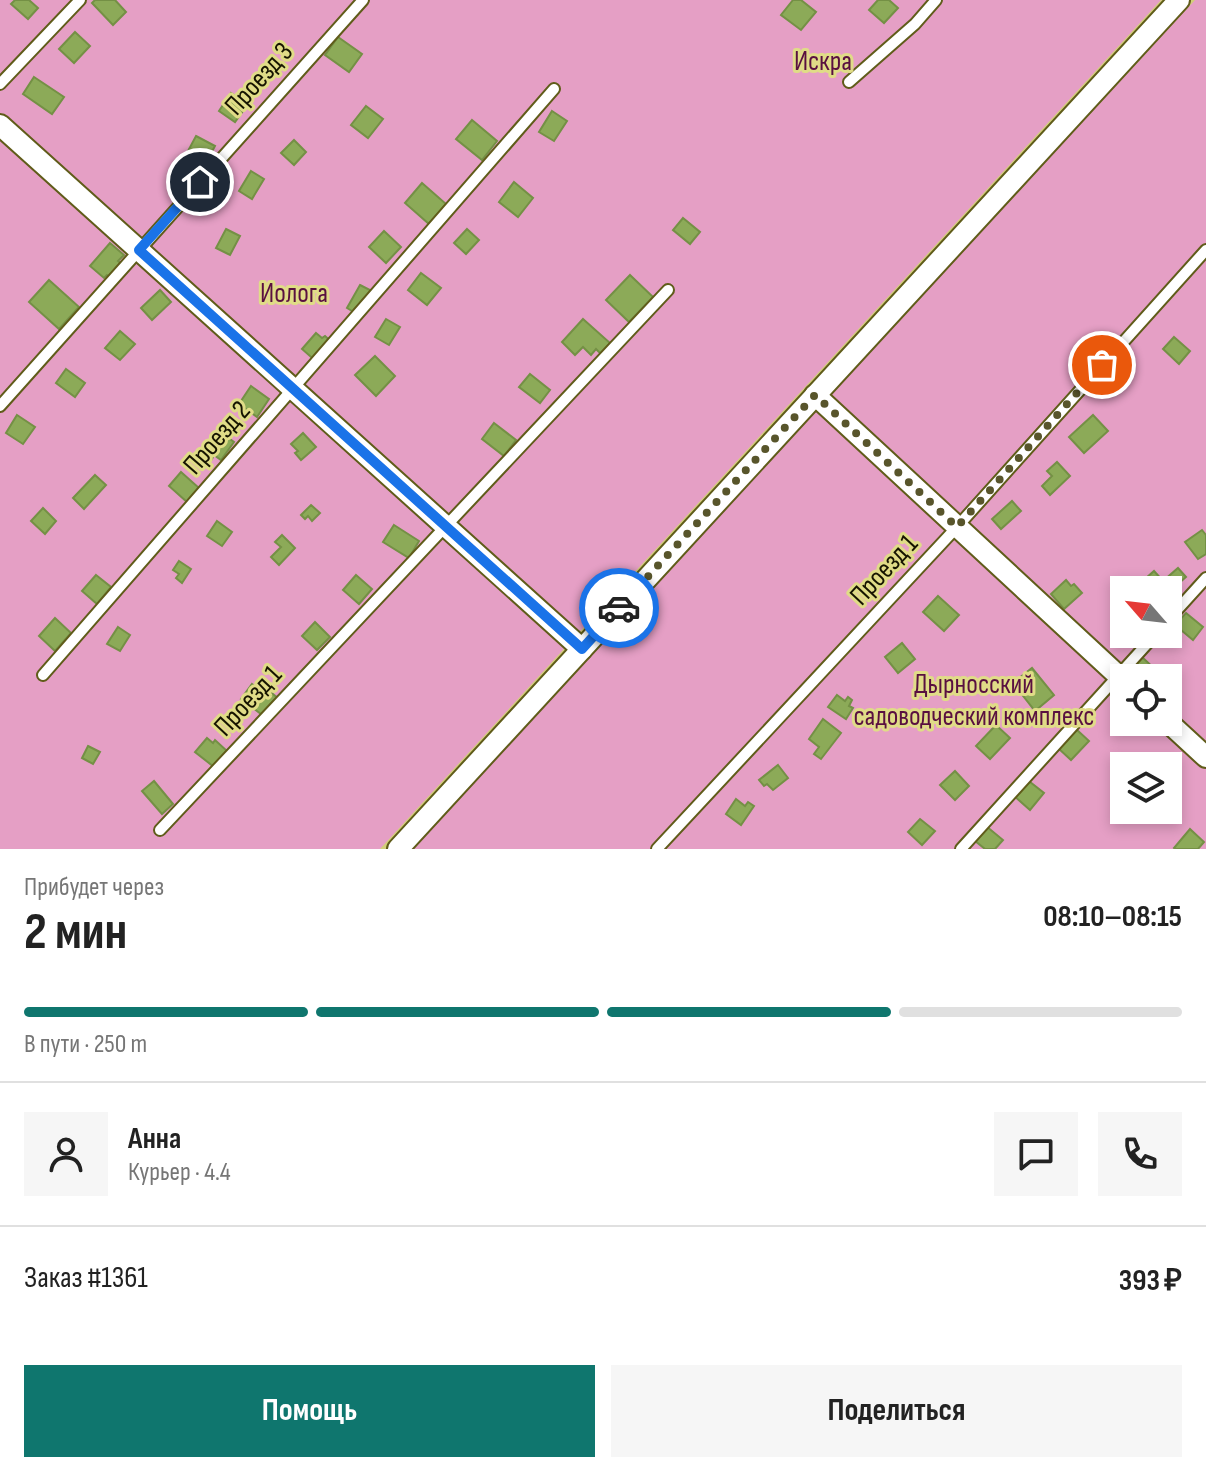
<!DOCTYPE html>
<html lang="ru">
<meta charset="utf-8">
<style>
body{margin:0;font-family:"Sofia Sans Condensed",sans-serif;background:#f6f6f6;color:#222;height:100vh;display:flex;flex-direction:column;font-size:30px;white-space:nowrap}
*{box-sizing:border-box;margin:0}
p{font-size:26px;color:#767676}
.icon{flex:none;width:44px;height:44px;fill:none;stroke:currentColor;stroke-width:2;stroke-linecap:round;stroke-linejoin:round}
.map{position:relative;height:849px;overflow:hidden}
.sheet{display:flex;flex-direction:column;background:#fff;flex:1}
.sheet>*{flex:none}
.needle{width:52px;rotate:298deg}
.buttons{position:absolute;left:1110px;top:576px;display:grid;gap:16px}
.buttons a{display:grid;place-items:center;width:72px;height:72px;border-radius:0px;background:#fff;box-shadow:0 4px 12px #0003;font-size:40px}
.pin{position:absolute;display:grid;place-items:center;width:68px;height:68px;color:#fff;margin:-34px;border:4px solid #fff;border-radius:50%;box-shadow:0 2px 8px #0007}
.courier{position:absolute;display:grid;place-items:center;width:80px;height:80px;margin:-40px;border:6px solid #1a73e8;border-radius:50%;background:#fff;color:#222;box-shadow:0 2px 10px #0007}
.headline em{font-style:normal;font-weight:700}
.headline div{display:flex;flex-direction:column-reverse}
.headline{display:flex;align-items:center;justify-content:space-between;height:136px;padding:0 24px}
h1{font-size:52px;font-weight:700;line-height:60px}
.bar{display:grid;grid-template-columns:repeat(4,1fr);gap:12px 8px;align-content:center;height:96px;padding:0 24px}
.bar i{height:10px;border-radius:6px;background:#e0e0e0}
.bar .on{background:#0f766e}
.bar p{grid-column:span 4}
.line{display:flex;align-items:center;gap:20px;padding:0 24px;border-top:2px solid #e0e0e0}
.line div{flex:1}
.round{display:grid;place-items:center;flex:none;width:84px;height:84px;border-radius:0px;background:#f6f6f6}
.button{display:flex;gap:16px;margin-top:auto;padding:16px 24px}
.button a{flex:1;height:92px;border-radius:0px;background:#0f766e;color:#fff;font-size:32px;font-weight:700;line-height:92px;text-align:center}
.button a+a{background:#f6f6f6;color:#222}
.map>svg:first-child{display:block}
.green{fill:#e59fc5;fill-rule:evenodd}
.building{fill:#8caa58;stroke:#749045;stroke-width:2}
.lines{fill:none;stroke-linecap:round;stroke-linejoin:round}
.lane-casing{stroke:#605c1a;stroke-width:14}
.street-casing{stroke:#605c1a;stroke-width:24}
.lane{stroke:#fff;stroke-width:10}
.street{stroke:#fff;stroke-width:20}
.done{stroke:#58552b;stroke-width:8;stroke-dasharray:0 14.4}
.route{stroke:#1a73e8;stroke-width:10}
.labels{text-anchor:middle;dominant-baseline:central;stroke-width:6;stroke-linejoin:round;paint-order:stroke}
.park-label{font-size:28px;fill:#591040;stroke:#e0dc87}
.street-label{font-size:28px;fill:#161400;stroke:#e0dc87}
</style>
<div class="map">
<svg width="1206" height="849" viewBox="0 0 1206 849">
<rect width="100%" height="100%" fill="#d3cf7a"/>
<g class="green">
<path d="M0 0H1161L380 849H0Z"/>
<path d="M1195 0H1206V849H413ZM1124 590H1168V634H1124ZM1124 678H1168V722H1124ZM1124 766H1168V810H1124Z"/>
</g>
<g class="building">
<path d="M15 0H29L38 8 28 19 11 4Z"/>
<path d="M95 0H115L126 12 113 25 92 3Z"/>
<path d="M793 0H801L816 12 801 30 781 15Z"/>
<path d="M878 0H889L898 8 884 23 869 10Z"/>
<path d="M75 32 90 46 74 63 59 49Z"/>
<path d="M338 37 362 54 349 72 325 55Z"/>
<path d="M34 77 64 97 52 114 23 94Z"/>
<path d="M231 93 248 104 235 122 219 111Z"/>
<path d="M366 106 383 119 368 138 351 125Z"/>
<path d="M552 111 567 121 554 141 539 132Z"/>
<path d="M472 120 497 141 482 160 456 139Z"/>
<path d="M196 136 215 146 207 161 188 151Z"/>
<path d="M294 140 306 152 294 165 281 153Z"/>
<path d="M251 171 264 179 252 199 239 191Z"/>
<path d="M514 182 533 198 518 217 499 202Z"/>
<path d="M422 183 446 204 429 224 405 203Z"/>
<path d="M683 218 700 232 690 244 673 230Z"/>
<path d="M226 229 240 236 230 255 216 248Z"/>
<path d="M467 229 479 240 466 254 454 243Z"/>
<path d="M384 231 401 247 386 263 369 247Z"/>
<path d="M110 243 124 255 118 261 124 266 112 279 107 275 104 278 90 266Z"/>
<path d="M421 273 441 288 427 305 408 290Z"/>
<path d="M630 275 653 297 629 322 606 300Z"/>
<path d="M49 280 79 307 59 329 29 302Z"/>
<path d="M360 285 374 292 357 314 347 308Z"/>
<path d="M160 290 171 302 152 320 141 308Z"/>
<path d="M386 319 400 327 389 345 375 337Z"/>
<path d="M583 319 610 343 601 354 596 349 591 355 583 347 575 355 562 342Z"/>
<path d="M120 331 135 344 120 360 105 348Z"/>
<path d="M316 333 322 338 325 336 334 344 318 363 302 349Z"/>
<path d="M1174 337 1190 351 1179 364 1163 349Z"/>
<path d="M375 356 395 376 376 396 355 375Z"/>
<path d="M66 369 85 383 75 397 56 383Z"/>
<path d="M530 374 550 390 540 403 519 387Z"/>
<path d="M251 386 269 399 257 417 239 404Z"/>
<path d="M17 415 35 427 23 444 6 433Z"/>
<path d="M1093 415 1108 431 1084 453 1069 437Z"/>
<path d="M494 423 516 440 504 456 482 439Z"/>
<path d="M219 431 234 442 221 460 214 455 212 459 204 453Z"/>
<path d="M303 433 316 447 301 460 295 453 298 451 291 444Z"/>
<path d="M1057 462 1070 476 1050 495 1042 486 1052 476 1047 471Z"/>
<path d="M181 472 199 488 187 502 169 486Z"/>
<path d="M95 475 106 485 84 509 73 498Z"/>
<path d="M1012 501 1021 511 1001 529 992 519Z"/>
<path d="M311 505 320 513 312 521 308 516 305 519 301 515Z"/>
<path d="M43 508 56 521 45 534 31 521Z"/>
<path d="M217 521 232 532 222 546 207 536Z"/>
<path d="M394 525 419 541 409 558 383 542Z"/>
<path d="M1202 530 1206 535V554L1198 559 1185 542Z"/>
<path d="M282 535 295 548 279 565 271 557 281 547 275 542Z"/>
<path d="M179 561 191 569 182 583 176 578 179 574 173 570Z"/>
<path d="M1178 568 1186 577 1168 593V590H1139L1136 587 1154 571 1163 581Z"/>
<path d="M96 575 111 587 97 604 82 591Z"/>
<path d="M356 575 372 589 359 604 343 590Z"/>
<path d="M1066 580 1071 586 1074 584 1082 593 1064 609 1051 594Z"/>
<path d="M938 596 959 615 944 631 923 612Z"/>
<path d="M1186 613 1203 627 1193 640 1175 625Z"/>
<path d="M55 618 71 633 55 651 39 636Z"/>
<path d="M315 622 330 637 317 650 302 636Z"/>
<path d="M118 627 130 635 120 651 107 644Z"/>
<path d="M902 643 915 659 898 673 885 657Z"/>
<path d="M1142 657 1157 671 1151 678H1130L1126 674Z"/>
<path d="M1032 668 1054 695 1035 711 1013 683Z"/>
<path d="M252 684 261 691 264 687 279 699 265 717 241 699Z"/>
<path d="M837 695 845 701 848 697 852 700 849 706 853 708 846 719 828 707Z"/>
<path d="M823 719 841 733 821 759 814 754 819 747 809 739Z"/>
<path d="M996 725 1010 738 990 759 976 746Z"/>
<path d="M1076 729 1089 741 1071 760 1058 748Z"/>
<path d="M207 738 213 743 215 740 227 751 214 767 195 752Z"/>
<path d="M88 746 100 752 93 764 82 758Z"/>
<path d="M778 765 788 778 773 790 767 784 764 786 759 780Z"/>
<path d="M955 771 969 786 955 800 940 785Z"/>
<path d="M1025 778 1044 793 1030 810 1012 794Z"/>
<path d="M154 781 173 804 162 814 142 791Z"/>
<path d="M736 799 745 806 748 802 754 806 741 825 726 814Z"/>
<path d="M920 819 935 831 922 845 908 832Z"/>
<path d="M986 826 1003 840 995 849H985L974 840Z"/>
<path d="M1190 829 1204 842 1198 849H1175L1174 848Z"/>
</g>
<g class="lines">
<defs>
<g id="lane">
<path d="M849 82 915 24 936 0"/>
<path d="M0 84 80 0"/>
<path d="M0 406 363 0"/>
<path d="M1168 620 1206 578"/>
<path d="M43 675 554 89"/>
<path d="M160 830 668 290"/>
<path d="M657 849 957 527 1206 250"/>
<path d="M961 849 1156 634"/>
</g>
<g id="street">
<path d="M0 125 582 649"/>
<path d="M815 395 1124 681"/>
<path d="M1168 722 1206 757"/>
<path d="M398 849 1179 0"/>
</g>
</defs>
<use href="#lane" class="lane-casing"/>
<use href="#street" class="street-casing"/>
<use href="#lane" class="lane"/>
<use href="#street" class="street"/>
</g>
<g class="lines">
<path class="done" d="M619 608 815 395 957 527 1102 365"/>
<path class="route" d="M200 182 139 250 582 649 619 608"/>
</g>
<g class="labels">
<g class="park-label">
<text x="823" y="61">Искра</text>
<text x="294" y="293">Иолога</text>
<text x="974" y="684">Дырносский<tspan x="974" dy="32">садоводческий комплекс</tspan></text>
</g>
<g class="street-label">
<text transform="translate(259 79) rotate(-48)">Проезд 3</text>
<text transform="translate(217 438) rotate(-49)">Проезд 2</text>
<text transform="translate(884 570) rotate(-47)">Проезд 1</text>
<text transform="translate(248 701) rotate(-47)">Проезд 1</text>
</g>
</g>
</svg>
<div class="buttons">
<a><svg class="needle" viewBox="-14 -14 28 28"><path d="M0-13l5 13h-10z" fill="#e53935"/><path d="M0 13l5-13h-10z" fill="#767676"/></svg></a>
<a><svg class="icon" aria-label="locate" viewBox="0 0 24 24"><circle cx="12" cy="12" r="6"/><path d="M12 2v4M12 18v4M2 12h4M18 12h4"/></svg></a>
<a><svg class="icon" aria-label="layers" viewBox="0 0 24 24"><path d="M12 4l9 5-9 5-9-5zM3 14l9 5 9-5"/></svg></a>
</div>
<div class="pin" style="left:1102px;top:365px;background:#ea580c"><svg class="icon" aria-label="bag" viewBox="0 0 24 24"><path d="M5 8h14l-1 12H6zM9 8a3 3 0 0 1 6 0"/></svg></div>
<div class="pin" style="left:200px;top:182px;background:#1f2937"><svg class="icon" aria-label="home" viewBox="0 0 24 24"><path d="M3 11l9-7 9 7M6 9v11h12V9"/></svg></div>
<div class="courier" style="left:619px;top:608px"><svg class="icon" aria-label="car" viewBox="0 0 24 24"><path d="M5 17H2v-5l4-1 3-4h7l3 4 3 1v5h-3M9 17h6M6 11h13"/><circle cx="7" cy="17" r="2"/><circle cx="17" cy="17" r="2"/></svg></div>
</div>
<section class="sheet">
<div class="headline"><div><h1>2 мин</h1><p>Прибудет через</p></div><em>08:10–08:15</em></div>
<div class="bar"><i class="on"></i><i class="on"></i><i class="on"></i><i></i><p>В пути · 250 m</p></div>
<div class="line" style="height:144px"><a class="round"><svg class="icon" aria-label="person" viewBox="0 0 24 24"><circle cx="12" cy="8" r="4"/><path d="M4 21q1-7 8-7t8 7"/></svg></a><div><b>Анна</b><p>Курьер · 4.4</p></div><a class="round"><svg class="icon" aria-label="chat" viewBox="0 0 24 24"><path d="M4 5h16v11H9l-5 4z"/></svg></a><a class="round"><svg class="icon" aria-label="phone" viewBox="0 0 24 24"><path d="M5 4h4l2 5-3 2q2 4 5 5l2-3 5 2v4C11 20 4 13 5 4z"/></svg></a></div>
<div class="line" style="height:104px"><div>Заказ #1361</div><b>393 ₽</b></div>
<div class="button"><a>Помощь</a><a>Поделиться</a></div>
</section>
